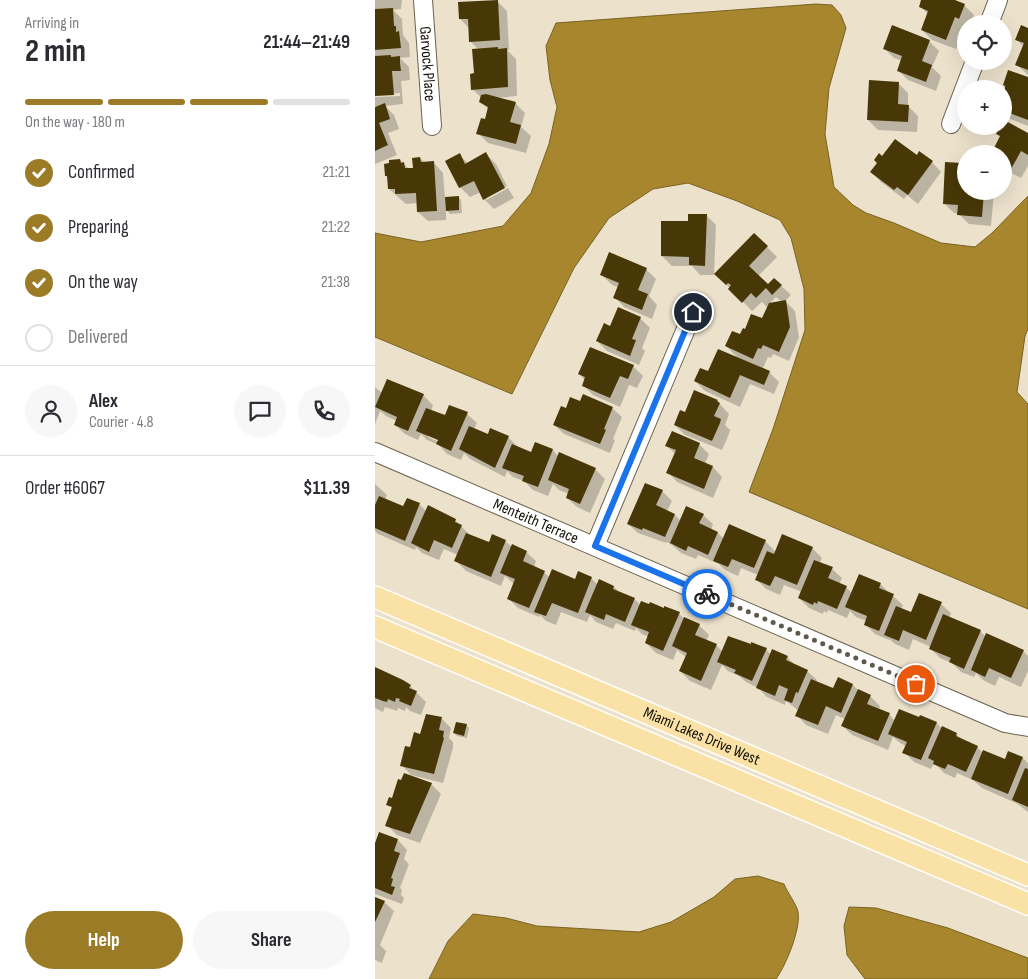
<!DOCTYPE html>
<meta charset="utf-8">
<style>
body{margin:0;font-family:"Sofia Sans Condensed",sans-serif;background:#f7f7f7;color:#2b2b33;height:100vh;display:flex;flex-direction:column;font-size:19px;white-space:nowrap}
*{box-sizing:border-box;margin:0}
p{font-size:16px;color:#7c7c81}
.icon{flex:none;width:28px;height:28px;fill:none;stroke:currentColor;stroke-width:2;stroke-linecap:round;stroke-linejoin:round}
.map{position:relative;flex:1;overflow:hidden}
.side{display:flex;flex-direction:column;background:#fff;width:375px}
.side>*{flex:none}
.controls{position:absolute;left:582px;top:15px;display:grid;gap:10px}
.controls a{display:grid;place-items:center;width:55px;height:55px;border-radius:50%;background:#fff;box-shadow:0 5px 20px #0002;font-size:25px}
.pin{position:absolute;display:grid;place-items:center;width:42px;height:42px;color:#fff;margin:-21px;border:2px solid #fff;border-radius:50%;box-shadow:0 1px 5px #0007}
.courier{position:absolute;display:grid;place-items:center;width:50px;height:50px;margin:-25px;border:4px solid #1a73e8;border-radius:50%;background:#fff;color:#222;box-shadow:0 1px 6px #0007}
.head em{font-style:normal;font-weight:700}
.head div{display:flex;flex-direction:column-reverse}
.head{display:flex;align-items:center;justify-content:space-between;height:85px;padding:0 25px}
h1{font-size:32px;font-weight:700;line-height:38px}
.bar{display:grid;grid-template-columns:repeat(4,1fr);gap:8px 5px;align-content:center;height:60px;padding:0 25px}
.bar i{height:6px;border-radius:4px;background:#e1e1e2}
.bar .current{background:#9b7b25}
.bar p{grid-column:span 4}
.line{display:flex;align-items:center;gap:12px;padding:0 25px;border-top:1px solid #e1e1e2}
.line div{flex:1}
.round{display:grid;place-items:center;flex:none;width:52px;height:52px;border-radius:26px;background:#f7f7f7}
ol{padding:0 25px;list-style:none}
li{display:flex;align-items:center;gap:15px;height:55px}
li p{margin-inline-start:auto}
li .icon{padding:5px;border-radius:50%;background:#9b7b25;color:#fff;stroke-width:4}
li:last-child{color:#7c7c81}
li i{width:28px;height:28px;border:2px solid #e1e1e2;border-radius:50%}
.action{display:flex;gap:10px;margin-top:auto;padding:10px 25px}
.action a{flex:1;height:58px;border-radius:30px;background:#9b7b25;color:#fff;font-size:20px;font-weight:700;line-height:58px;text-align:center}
.action a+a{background:#f7f7f7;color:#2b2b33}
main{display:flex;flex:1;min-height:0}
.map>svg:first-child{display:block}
.water{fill:#a7862e;stroke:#7a6222}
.shadow{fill:#0003;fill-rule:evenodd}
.building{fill:#493807}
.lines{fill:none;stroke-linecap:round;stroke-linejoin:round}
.minor-casing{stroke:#6a624f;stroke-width:20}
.major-casing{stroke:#fff;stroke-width:24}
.minor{stroke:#fff;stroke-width:18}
.major{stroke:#fae2a6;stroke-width:21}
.done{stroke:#5e594c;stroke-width:5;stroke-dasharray:0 9}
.route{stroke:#1a73e8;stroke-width:6}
.labels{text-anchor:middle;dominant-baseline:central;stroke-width:5;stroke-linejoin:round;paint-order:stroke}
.street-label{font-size:16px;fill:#120f07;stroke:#fff}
</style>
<main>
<section class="side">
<div class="head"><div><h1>2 min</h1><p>Arriving in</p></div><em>21:44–21:49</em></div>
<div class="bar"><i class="current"></i><i class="current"></i><i class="current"></i><i></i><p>On the way · 180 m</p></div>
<ol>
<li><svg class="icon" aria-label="check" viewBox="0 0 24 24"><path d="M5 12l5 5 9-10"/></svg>Confirmed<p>21:21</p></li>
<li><svg class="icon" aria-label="check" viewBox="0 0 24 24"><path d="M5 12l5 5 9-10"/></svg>Preparing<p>21:22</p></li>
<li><svg class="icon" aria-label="check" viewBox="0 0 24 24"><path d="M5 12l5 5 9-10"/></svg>On the way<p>21:38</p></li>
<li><i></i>Delivered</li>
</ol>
<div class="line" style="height:90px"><a class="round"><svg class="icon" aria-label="person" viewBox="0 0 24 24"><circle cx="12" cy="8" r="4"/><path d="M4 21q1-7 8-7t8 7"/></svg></a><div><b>Alex</b><p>Courier · 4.8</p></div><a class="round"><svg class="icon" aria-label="chat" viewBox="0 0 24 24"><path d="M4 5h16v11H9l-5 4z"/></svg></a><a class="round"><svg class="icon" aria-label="phone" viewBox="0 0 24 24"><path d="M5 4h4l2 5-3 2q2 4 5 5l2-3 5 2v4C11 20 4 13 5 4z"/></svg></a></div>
<div class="line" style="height:65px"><div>Order #6067</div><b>$11.39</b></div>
<div class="action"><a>Help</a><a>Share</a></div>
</section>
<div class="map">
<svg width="653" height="979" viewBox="0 0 653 979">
<rect width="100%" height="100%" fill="#ece2cc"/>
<g class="water">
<path d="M441 4 457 5 466 15 471 28 454 88 450 134 459 187 478 205 491 213 519 223 566 243 600 247 617 233 653 196V329L650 336 642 392 653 404V609L374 492 398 429 430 330 429 289 416 238 405 220 362 201 313 183 278 189 234 218 199 268 137 394 0 337V233L46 242 128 226 156 193 174 144 182 107 175 80 171 46 181 23Z"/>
<path d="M383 876 409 884C412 892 422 905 423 912 426 929 411 965 401 979H54L73 941 98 914 131 918 162 926 264 932 296 922 339 897 360 879Z"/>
<path d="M474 907 501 908 573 928 653 958V979H490L472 955 469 926Z"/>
</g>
<g class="shadow">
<path d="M0 0H27L26 9 18 10 27 19 28 35 34 43 35 57 25 58 34 67 35 80 26 81 28 104 10 106 19 115 24 129 13 133 22 155 0 164V108L5 106H0V97L25 96V93L0 95V10H2L0 8Z"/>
<path d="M548 0H576L589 5 599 15 595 24H591V27L590 26 581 49 557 40 547 30 553 14 545 6Z"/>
<path d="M122 1 132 11 134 50H132L141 59 142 96 121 98 140 103 150 113 146 127 156 136 151 153 113 143 103 133 111 121 114 110 106 102 107 98 97 89 104 50 95 41V29L85 19Z"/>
<path d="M653 29V75L642 65 649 47 642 40Z"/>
<path d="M554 41 564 51 557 67 566 76 561 91 533 80 524 71 527 61 519 58 509 48Z"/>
<path d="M653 79V126L633 118 629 114V94L631 87Z"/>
<path d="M523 83 533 93V106L543 116 542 132 503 130 493 120Z"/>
<path d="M629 122 653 134V166L646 178 629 169V154L626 137 623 134 629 126Z"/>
<path d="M111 154 121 164 132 186 111 197V200L133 188 139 198 119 209 109 199 106 192 95 197 85 187 84 155 93 163Z"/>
<path d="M542 156 557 162 566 172 543 204 532 195 529 199 506 182 496 172 507 157Z"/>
<path d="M45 158 50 163H59L68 173 70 198 83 197 86 200 87 213 75 214 71 209V220L53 221 43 212V203L31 204 14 189V178L11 176 25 160 34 169H39Z"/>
<path d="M586 164 591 169V191H619L616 226 594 224 584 214 579 213 569 203Z"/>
<path d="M331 215 341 225 339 275H325L317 266H297L287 256 314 223Z"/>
<path d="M379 234 402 257 383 276 393 286 400 280 416 295 410 301 420 311 424 337 414 361 398 354 396 358 393 357 387 370 394 372 404 382 399 394 375 384 365 407 330 391 320 381 334 373 365 360 351 346 388 320 393 308 387 302 377 311 341 274ZM401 297 407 302 394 304Z"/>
<path d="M271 269 281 279 274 296 282 305 277 319 249 307 240 297 244 288 236 284 226 274Z"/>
<path d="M265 318 275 328 267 348 270 351 264 365 232 351 222 341 236 328Z"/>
<path d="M258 366 268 376 262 388 254 385 245 407 218 395 208 385 210 380 204 374Z"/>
<path d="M0 387 7 393 48 395 58 405 56 411 70 417 92 414 102 423 99 429 113 435 133 437 143 447 157 454 161 444 178 450 184 457 220 469 230 479 215 513 202 507 192 498 194 494 184 490 178 484 173 496 158 490 149 481 138 477 132 471 130 477 95 459 89 453 86 460 72 454 64 445 52 440 46 434 43 440 30 434 20 425 22 421 11 416 5 411 0 424ZM53 434 69 441 68 444 53 437Z"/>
<path d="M342 401 354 414 350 425 355 430 354 434 347 450 310 435 300 425 310 413Z"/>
<path d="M237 408 247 417 238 439 240 440 235 453 189 434 179 425 192 410Z"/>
<path d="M324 444 334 454 330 464 338 467 347 477 338 498 302 482 293 472 300 454 292 446Z"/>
<path d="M0 484 12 495 10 500 29 508 44 504 51 511 80 520 96 536 114 544 130 541 137 547 151 552 161 561 159 567 169 572 175 578 200 581 216 578 223 585 239 587 245 593 259 599 266 605 304 614 310 619 324 625 334 635 331 641 341 645 348 652 391 649 396 655 412 657 421 666 432 671 442 680 441 682 459 690 463 679 478 685 484 691 495 696 505 706 504 710 514 714 520 721 545 719 546 716 562 723 567 729 581 734 588 741 602 747 608 753 630 761 634 752 648 758 653 763V812L641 803 607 788 598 780 582 773 580 778 569 773 559 763 556 769 539 762 529 752 531 746 525 743 518 737 513 750 477 735 467 725 470 719 461 715 453 734 431 725 422 715 424 711 411 701 410 705 392 697 383 688 371 682 364 676 353 671 347 665 336 690 315 681 305 671 311 657 302 650 298 660 281 653 271 643 274 637 267 634 261 628 260 631 241 623 238 629 221 622 215 615 212 622 186 612 181 625 171 621 165 615 164 617 143 608 133 598 139 584 130 576 126 586 91 571 81 561 83 555 69 549 64 560 47 553 41 547 40 550 3 534 0 531Z"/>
<path d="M287 491 297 501 292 511 300 515 306 521 328 515 338 524 336 530 343 533 349 539 390 541 401 552 437 548 447 558 445 563 457 569 467 578 464 584 471 587 477 593 505 584 528 605 526 610 537 614 566 604 576 613 574 618 605 631 611 637 648 651 653 656V671L646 687 624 677 620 686 608 680 601 673 599 677 586 672 577 663 565 658 556 649V647L538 639 534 650 520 644 514 639V640L500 634 490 624 492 621 481 617 475 611 472 618 453 610 452 613 449 611 448 614 434 608 424 598 427 592 409 585 405 595 391 589 381 579 383 575 366 568 363 576 350 570 344 564 323 555 321 559 306 553 297 545 292 542 291 543 263 533 253 524Z"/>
<path d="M0 669 35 686 51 702 46 715 35 711 31 707 30 711 23 708 22 711 10 707 8 712 0 708Z"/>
<path d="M52 715 67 719 76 728 74 738 78 742V748L68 783 36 775 27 765 46 735Z"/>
<path d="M91 725 94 728 92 738 82 736 79 733Z"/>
<path d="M56 784 66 794 45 843 22 835 12 825 18 809 13 804Z"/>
<path d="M23 840 32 850 29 859 34 864 25 888 27 890 26 895 29 898 27 904 0 894V844Z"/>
<path d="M0 898 9 902 19 911 5 945 11 951 7 963 0 960Z"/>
</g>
<g class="building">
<path d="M123 0 125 40 94 42 93 19H84L83 2Z"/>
<path d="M546 0H580L590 4 584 19 580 17 571 40 546 30 553 11 544 7Z"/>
<path d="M18 8 19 26H21V32L24 31 26 48 0 50V9Z"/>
<path d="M517 25 555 40 547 61 557 65 551 82 522 71 527 56 508 49Z"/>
<path d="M646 25 653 28V70L640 65 649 43 640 40Z"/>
<path d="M123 47V49L132 48 133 87 96 90 95 74 99 73 97 49Z"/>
<path d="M16 55V57L25 56V63L26 71H17L19 95 0 96V56Z"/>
<path d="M633 70 653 77V120L629 111 630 86 628 85Z"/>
<path d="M494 80 524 82 523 104 534 105 533 122 492 120Z"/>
<path d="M111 94 141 102 135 122 146 125 141 144 101 134 106 118 110 119 113 107 104 102 106 95Z"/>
<path d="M10 103 15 119 4 123 13 145 0 151V107Z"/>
<path d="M629 120 653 133V155L646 151 636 169 629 165V154H616L625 136 621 134 625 126H629Z"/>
<path d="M520 139 542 155 544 151 558 161 533 195 522 187 519 190 495 172 502 163 499 160 504 153 507 156Z"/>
<path d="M111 152 130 188 108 200 99 181 84 188 70 161 85 153 90 164Z"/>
<path d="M45 157 46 162 59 161 62 211 42 212 41 193 20 194V189H13L12 176H10L9 164 14 163V160L25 159 26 163 29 162 30 168H38L37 158Z"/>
<path d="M570 162 587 163 586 174 591 175V191H609L607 217 582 215 583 205 568 204Z"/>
<path d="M84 196V210L71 211 70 197Z"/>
<path d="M313 214H332L330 266 314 265V257L286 256V221H313Z"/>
<path d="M379 233 393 246 374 266 393 284 399 278 407 285 397 295 391 288 381 298 376 293 367 303 353 289 356 285 353 283 351 285 339 274Z"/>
<path d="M234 252 272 268 263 290 273 294 267 310 238 298 244 283 225 275Z"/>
<path d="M411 300 415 327 404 352 388 345 386 349 383 348 378 359 350 346 357 331 365 334 368 328 370 329 376 314 387 318 394 303Z"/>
<path d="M243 307 266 317 257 339 261 340 255 356 221 341 229 323 235 326Z"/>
<path d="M215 347 259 365 253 379 245 376 235 398 207 386 210 377 203 374Z"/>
<path d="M343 349 395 371 389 385 365 375 355 398 319 381 325 368 333 371Z"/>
<path d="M12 379 49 394 33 431 19 425 22 417 0 407Z"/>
<path d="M319 390 343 400 342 401 345 403 339 416 346 419 345 423 337 441 299 425 305 410 310 412Z"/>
<path d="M208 394 238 407 229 429 231 430 225 444 178 425 186 406 191 408 195 397 205 401Z"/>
<path d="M74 405 93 412 76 451 61 444 63 440 41 431 51 408 70 415Z"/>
<path d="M94 426 113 434 115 428 134 436 120 468 84 449Z"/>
<path d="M297 431 325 443 319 458 338 466 329 489 291 473 301 450 290 446Z"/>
<path d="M160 442 178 449 163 487 147 481 149 476 127 468 137 444 156 452Z"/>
<path d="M184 452 221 468 205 504 191 498 194 489 173 480Z"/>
<path d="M270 483 288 490 281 505 300 514 290 537 268 528 267 530 252 524Z"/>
<path d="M4 496 28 506 32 498 45 503 30 541 0 528V505Z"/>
<path d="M53 505 81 519 80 522 87 525 77 548 59 540 54 552 36 543Z"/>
<path d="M311 506 329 514 324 523 343 532 333 555 313 546 311 551 295 543Z"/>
<path d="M354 524 391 540 379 568 357 559 353 567 338 561Z"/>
<path d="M91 533 114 542 117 534 131 540 116 577 79 561Z"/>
<path d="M407 534 438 547 422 585 400 576 395 586 380 580 392 551 399 554Z"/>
<path d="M137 544 152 551 148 561 170 571 154 608 132 599 140 579 125 573Z"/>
<path d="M439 560 458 567 453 578 472 586 462 609 443 601 442 604 439 602 438 605 423 598Z"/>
<path d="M177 569 200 579 203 571 217 577 203 613 177 603 171 616 159 612Z"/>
<path d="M484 574 506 583 504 588 519 594 504 631 489 625 492 616 470 607Z"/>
<path d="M224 579 239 586 238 589 260 598 250 622 231 614 229 620 210 612Z"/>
<path d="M544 593 567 602 551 640 528 630 524 641 509 635 521 606 536 612Z"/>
<path d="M266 601 274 604 275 602 289 608V606L305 612 288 651 270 643 274 632 256 625Z"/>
<path d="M568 614 606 630 589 669 574 662 576 658 554 649Z"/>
<path d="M309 617 325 624 320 635 342 644 326 681 304 671 312 653 297 646Z"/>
<path d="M611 633 649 650 636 678 614 668 610 677 596 670Z"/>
<path d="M353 636 376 644V642L392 648 377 681 359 673 361 670 342 662Z"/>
<path d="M397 649 413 656 411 660 433 670 423 693 421 692 417 703 409 700 413 689 404 685 400 696 381 688Z"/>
<path d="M0 667 28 680 36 685 34 688 42 691 36 706 24 701 25 699 21 698 20 702 13 699 12 702 8 701 0 698Z"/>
<path d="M463 677 478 684 466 713 451 706 443 725 420 716 436 679 458 688Z"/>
<path d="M483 689 496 695 492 704 515 713 503 741 466 726Z"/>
<path d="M524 709 544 717 545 715 562 722 546 760 527 753 532 742 513 734Z"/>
<path d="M51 714 67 717 64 730 69 731 68 737 69 738 59 774 25 766 30 746 35 747 39 732 45 734Z"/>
<path d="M81 722 92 724 89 736 78 733Z"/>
<path d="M567 726 582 733 581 736 603 746 591 772 573 764 570 769 558 764 559 761 553 758Z"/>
<path d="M608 750 630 759 633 751 648 757 633 794 596 779Z"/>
<path d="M650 768 653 769V807L637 800Z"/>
<path d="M29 773 57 783 35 834 10 826 17 807 11 805 14 797 17 798 23 779 26 780Z"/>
<path d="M4 832 23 839 19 851 25 853 16 878 18 879 16 886 20 887 17 895 0 888V843Z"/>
<path d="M0 897 10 901 0 922Z"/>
</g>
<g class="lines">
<defs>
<g id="minor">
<path id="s1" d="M48 0 57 126"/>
<path d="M614 24 623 0"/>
<path d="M576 124 600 61"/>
<path id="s2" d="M0 452 630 723 653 727"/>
<path d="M220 546 318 312"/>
</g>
<g id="major">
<path id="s3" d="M0 597 653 875"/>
<path d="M0 627 653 904"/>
</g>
</defs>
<use href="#minor" class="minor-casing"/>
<use href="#major" class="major-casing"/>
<use href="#minor" class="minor"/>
<use href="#major" class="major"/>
</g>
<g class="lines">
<path class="done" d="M332 594 541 684"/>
<path class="route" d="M318 312 220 546 332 594"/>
</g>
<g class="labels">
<g class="street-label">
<text stroke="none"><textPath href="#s1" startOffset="64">Garvock Place</textPath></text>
<text stroke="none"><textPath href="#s2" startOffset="175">Menteith Terrace</textPath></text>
<text stroke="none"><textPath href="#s3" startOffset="355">Miami Lakes Drive West</textPath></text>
</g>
</g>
</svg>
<div class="controls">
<a><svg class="icon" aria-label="locate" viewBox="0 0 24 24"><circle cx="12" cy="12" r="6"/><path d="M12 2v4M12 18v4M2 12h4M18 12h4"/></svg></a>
<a>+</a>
<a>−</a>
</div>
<div class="pin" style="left:541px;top:684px;background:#ea580c"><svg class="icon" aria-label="bag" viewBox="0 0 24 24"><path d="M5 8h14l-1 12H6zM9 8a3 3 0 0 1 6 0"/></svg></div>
<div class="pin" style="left:318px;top:312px;background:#1f2937"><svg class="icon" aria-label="home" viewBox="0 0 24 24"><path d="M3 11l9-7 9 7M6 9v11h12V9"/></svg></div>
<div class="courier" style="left:332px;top:594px"><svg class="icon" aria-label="bike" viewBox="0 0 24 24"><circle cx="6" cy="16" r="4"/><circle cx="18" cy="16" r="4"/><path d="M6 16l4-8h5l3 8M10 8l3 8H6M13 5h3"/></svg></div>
</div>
</main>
